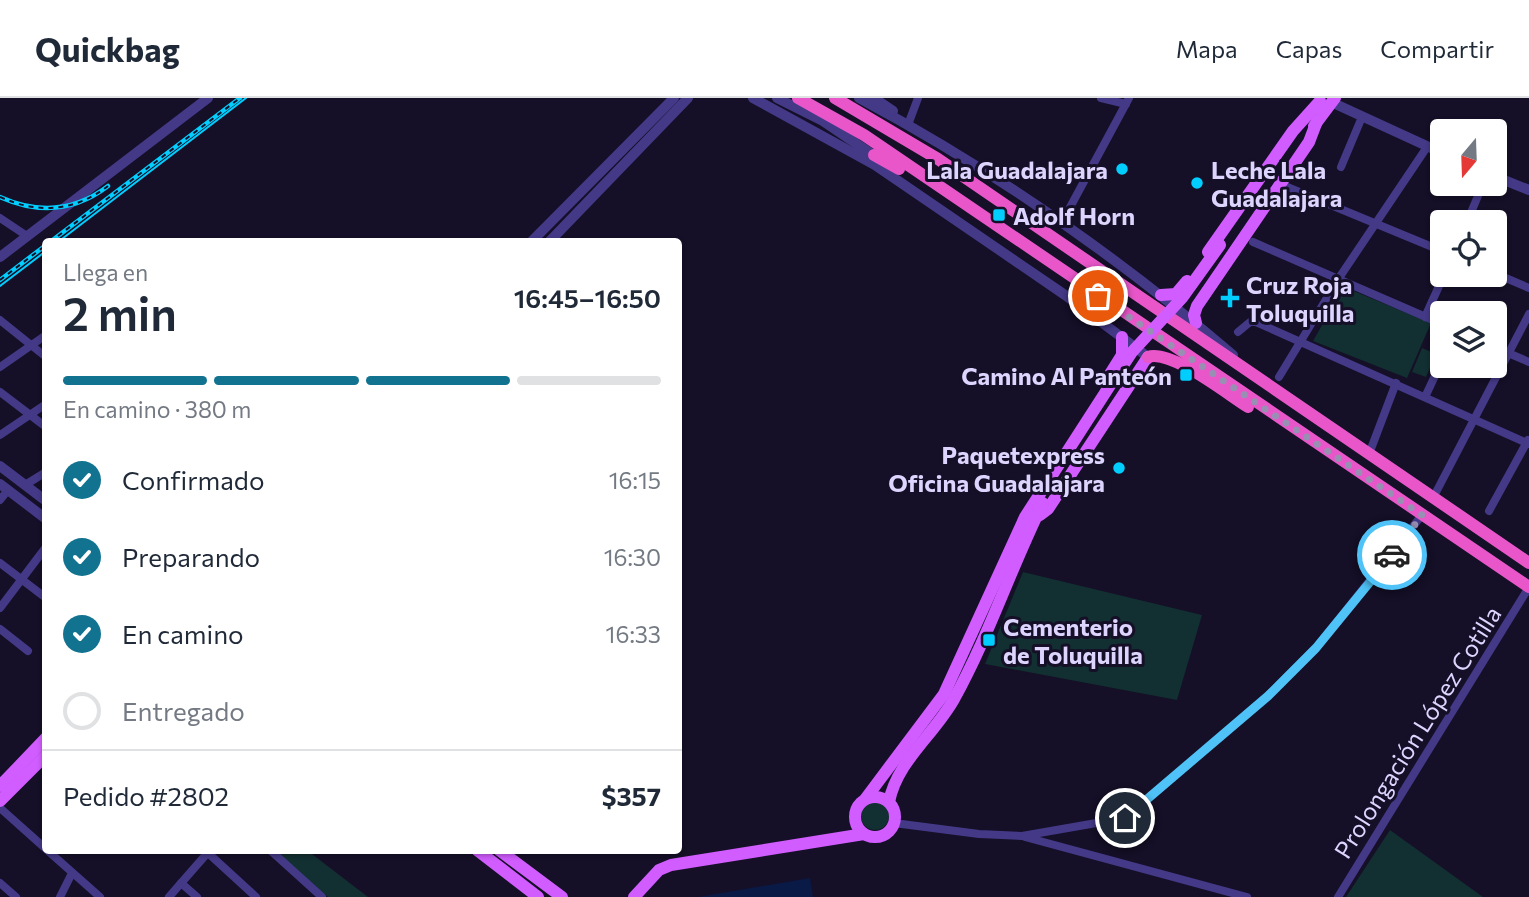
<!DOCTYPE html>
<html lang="es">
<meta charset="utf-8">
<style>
body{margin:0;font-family:Commissioner,sans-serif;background:#f6f6f7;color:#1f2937;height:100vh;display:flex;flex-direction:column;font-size:26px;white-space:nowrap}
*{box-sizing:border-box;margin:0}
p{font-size:23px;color:#747a83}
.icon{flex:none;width:38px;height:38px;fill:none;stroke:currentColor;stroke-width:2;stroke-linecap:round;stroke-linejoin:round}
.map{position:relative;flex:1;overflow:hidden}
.side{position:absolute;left:42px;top:140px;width:640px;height:616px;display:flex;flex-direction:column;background:#fff;border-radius:7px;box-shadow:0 2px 5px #0004}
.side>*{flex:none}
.needle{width:46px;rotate:199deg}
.controls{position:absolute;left:1430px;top:21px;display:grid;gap:14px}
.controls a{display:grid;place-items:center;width:77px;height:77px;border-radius:7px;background:#fff;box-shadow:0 2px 5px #0004;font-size:35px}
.pin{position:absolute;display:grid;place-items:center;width:60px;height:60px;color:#fff;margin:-30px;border:4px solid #fff;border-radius:50%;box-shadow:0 2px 7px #0007}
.courier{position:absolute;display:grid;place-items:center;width:70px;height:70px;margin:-35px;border:5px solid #4fc3f7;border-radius:50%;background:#fff;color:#222;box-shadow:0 2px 9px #0007}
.overview em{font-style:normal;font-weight:600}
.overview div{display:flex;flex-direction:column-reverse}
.overview{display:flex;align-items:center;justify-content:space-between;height:119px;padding:0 21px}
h1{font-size:46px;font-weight:600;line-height:52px}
.bar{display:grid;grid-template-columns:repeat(4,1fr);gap:10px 7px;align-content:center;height:84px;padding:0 21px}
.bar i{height:9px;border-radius:5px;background:#e0e1e3}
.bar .current{background:#127391}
.bar p{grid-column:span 4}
.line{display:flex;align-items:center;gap:18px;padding:0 21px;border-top:2px solid #e0e1e3}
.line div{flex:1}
ol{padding:0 21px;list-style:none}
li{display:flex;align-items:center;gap:21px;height:77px}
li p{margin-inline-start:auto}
li .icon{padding:7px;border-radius:50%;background:#127391;color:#fff;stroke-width:4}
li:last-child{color:#747a83}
li i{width:38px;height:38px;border:4px solid #e0e1e3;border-radius:50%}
header{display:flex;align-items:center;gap:42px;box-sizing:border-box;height:98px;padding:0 35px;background:#fff;border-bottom:2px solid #e0e1e3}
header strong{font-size:33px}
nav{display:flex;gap:38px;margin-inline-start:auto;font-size:24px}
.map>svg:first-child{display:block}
.green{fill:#122f31}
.water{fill:#091a46}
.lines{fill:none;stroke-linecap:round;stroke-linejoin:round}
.minor{stroke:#433987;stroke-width:8}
.tertiary{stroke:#433987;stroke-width:10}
.primary{stroke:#d15cff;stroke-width:12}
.trunk{stroke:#e856c9;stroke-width:12}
.tram{stroke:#01ceff;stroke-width:2}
.rail-casing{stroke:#01ceff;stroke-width:4.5}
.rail{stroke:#150f27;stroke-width:2;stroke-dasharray:5;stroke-linecap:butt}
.primary-bridge{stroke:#d15cff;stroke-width:12}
.done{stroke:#9890b3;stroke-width:7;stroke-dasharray:0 12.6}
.route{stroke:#4fc3f7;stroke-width:9}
.poi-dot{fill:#01ceff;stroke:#150f27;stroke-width:2.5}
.labels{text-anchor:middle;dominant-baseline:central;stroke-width:6;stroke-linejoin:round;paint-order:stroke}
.poi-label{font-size:24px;font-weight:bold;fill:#ded5ff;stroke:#150f27;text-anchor:start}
.street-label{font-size:24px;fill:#ded5ff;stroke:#150f27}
</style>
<header>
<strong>Quickbag</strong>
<nav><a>Mapa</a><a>Capas</a><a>Compartir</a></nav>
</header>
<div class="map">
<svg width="1529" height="799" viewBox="0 0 1529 799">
<rect width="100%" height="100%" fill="#150f27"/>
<g class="green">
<path d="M1344 189 1431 225 1407 280 1313 243Z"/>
<path d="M1422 250 1436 256 1426 279 1412 274Z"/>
<path d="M1023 474 1202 517 1177 602 985 566Z"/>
<circle cx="875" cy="718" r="14"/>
<path d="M1390 732 1483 799H1346Z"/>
<path d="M274 753H308L368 799H328Z"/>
</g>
<path class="water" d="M810 780 813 799H698Z"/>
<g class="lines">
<g class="minor">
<path d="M1101 0 1126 6"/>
<path d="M909 24 918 0"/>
<path d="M1341 69 1362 19"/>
<path d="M1280 86 1442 153"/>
<path d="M0 120 27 138"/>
<path d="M1467 124 1483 86"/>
<path d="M1061 126 1129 0"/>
<path d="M1253 144 1442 226"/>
<path d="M1494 175 1529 190"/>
<path d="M1425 219 1444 177"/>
<path d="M0 222 46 259"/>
<path d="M1238 234 1250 224H1256L1529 346"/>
<path d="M1494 249 1529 264"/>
<path d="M0 269 46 237"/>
<path d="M1279 279 1339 180 1427 49"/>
<path d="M0 294 46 329"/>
<path d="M1425 299 1442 263"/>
<path d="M0 337 46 306"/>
<path d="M1369 356 1396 285"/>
<path d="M25 387 46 374"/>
<path d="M1433 400 1529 216"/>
<path d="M0 402 8 392"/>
<path d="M1489 413 1528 342"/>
<path d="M0 465 46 500"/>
<path d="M0 510 46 449"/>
<path d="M0 531 28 553"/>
<path d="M0 710 46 751"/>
<path d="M894 725 979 736 1022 738 1125 720 1268 598 1316 550 1422 417"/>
<path d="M1025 739 1247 799"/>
<path d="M47 752 100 799"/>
<path d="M270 752 322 799"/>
<path d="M208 755 256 799"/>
<path d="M0 785 16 799"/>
<path d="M181 785 197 799"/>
<path d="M60 799 72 775"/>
<path d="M169 799 210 752"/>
<path d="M1338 799 1529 489"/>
</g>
<g class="tertiary">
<path d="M753 0 875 67 1065 197 1148 259"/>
<path d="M777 0 823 23 879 61"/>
<path d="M859 0C992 71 1118 159 1233 257"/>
<path d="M874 0 893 13"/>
<path d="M1331 4 1442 55"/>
<path d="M1494 78 1529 92"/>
<path d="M531 144 674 0"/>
<path d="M549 144 688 0"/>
<path d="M0 159 208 0"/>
<path d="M0 368 46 403"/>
<path d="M0 386 46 421"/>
</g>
<g class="primary">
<path d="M1314 28 1335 0"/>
<path d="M1208 154 1293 33 1320 3"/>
<path d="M1161 197 1176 196 1187 183"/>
<path d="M1196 225 1194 217 1197 208 1309 44 1317 23"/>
<path d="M1105 284 1122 257V239"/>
<path d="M1040 417 1048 411 1148 259"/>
<path d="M0 688 46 640"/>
<circle cx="875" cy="719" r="20"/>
<path d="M866 700 944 596 1025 419 1116 278"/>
<path d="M0 703 46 657"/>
<path d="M889 704C897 663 934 637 954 601 989 538 1011 469 1043 405"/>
<path d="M477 752 538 799"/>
<path d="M499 752 562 799"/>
<path d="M634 799 659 772 671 767 864 736"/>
</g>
<g class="trunk">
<path d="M798 0 864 37 1529 489"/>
<path d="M835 0 938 61 1529 465"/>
<path d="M874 57 899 71"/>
<path d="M1148 259C1171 251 1227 296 1248 309"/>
</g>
<g class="tram">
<path d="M58 144 246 0"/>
<path d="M0 188 46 153"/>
</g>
<defs>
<g id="rail">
<path d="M0 99C38 116 74 114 108 88"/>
<path d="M50 144 240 0"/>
<path d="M0 182 46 147"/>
</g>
</defs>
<use href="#rail" class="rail-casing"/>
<use href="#rail" class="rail"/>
<path class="primary-bridge" d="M1116 278 1132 254 1182 200 1220 147"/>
</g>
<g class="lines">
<path class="done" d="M1098 198 1422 417 1392 457"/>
<path class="route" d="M1125 720 1268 598 1316 550 1392 457"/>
</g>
<g class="poi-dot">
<circle cx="1122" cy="71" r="7"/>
<circle cx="1197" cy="85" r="7"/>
<rect x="992" y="110" width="14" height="14" rx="3.5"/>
<path d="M1226.5 189.5h7v7h7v7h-7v7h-7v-7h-7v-7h7z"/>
<rect x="1179" y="270" width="14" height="14" rx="3.5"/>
<circle cx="1119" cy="370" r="7"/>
<rect x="982" y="535" width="14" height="14" rx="3.5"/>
</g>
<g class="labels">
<g class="poi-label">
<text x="1108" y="71" text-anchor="end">Lala Guadalajara</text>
<text x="1211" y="71">Leche Lala<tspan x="1211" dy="28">Guadalajara</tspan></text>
<text x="1013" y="117">Adolf Horn</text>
<text x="1246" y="186">Cruz Roja<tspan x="1246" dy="28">Toluquilla</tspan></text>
<text x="1172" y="277" text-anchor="end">Camino Al Panteón</text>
<text x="1105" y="356" text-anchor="end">Paquetexpress<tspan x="1105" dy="28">Oficina Guadalajara</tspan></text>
<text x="1003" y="528">Cementerio<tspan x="1003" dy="28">de Toluquilla</tspan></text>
</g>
<g class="street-label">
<text transform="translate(1417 634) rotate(-58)">Prolongación López Cotilla</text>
</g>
</g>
</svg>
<div class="controls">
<a><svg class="needle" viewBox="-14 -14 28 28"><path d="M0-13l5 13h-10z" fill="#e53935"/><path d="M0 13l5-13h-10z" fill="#747a83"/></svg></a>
<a><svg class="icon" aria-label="locate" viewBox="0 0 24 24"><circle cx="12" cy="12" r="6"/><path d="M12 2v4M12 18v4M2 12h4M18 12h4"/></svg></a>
<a><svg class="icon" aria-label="layers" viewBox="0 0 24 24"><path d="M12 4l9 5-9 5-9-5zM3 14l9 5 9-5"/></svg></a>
</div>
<div class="pin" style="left:1098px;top:198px;background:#ea580c"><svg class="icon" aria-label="bag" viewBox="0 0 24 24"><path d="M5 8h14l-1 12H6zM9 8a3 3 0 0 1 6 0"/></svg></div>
<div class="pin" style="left:1125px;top:720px;background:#1f2937"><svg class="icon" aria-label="home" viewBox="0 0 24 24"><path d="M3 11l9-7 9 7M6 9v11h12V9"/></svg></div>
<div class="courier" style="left:1392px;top:457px"><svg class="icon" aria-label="car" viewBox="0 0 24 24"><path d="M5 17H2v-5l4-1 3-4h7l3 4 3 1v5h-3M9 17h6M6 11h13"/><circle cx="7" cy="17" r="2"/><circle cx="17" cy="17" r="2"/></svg></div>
<section class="side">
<div class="overview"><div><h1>2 min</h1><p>Llega en</p></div><em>16:45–16:50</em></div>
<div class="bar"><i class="current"></i><i class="current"></i><i class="current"></i><i></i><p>En camino · 380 m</p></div>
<ol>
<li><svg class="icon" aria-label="check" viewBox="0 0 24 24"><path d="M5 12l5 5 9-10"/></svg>Confirmado<p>16:15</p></li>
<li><svg class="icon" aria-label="check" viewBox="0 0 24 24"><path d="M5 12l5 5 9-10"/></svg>Preparando<p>16:30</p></li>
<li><svg class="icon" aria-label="check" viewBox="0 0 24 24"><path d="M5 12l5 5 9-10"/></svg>En camino<p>16:33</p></li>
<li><i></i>Entregado</li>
</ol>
<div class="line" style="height:91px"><div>Pedido #2802</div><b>$357</b></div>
</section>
</div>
